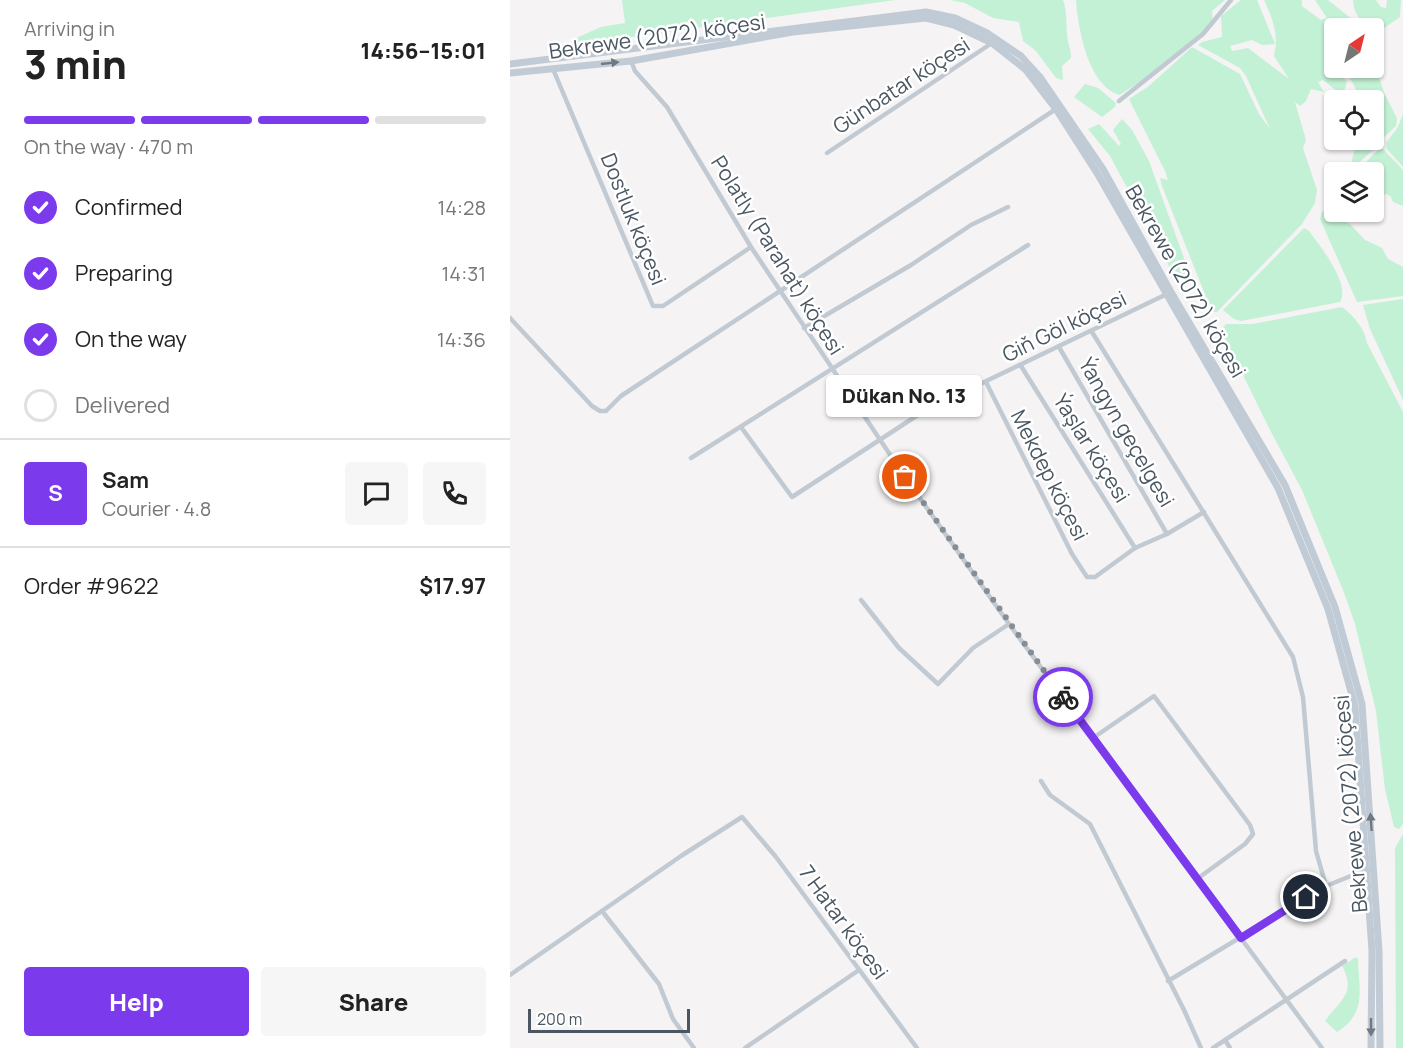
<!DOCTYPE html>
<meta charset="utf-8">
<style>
body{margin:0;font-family:Manrope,sans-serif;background:#f6f6f6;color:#222;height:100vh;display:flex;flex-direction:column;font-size:22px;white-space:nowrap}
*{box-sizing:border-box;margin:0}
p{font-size:20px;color:#767676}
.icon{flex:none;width:33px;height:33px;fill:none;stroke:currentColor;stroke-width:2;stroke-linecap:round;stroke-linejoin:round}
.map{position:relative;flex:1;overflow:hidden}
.sheet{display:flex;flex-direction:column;background:#fff;width:510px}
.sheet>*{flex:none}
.needle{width:39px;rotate:35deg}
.buttons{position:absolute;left:814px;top:18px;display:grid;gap:12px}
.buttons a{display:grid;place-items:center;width:60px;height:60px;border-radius:6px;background:#fff;box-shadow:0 2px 4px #0004;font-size:30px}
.scale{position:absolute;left:18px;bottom:15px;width:162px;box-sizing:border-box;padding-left:6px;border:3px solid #4a5661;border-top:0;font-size:16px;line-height:21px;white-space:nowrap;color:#4a5661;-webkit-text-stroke:4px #fff;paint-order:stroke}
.pin{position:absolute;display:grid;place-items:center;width:51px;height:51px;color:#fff;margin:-26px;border:3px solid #fff;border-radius:50%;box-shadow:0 2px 6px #0007}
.courier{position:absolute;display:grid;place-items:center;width:60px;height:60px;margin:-30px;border:4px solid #7c3aed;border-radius:50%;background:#fff;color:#222;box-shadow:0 2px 8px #0007}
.bubble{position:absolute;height:42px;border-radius:6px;background:#fff;box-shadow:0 2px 4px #0004;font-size:20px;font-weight:800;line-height:42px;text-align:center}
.overview em{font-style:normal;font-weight:800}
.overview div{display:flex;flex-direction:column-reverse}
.overview{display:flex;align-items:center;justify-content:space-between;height:102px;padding:0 24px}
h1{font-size:39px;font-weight:800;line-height:45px}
.bar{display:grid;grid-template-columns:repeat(4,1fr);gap:9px 6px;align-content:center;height:72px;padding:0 24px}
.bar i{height:8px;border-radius:4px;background:#e0e0e0}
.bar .current{background:#7c3aed}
.bar p{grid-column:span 4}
.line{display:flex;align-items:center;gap:15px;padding:0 24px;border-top:2px solid #e0e0e0}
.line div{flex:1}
.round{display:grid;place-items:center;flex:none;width:63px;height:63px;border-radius:6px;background:#f6f6f6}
ol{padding:0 24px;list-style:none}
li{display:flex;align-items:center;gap:18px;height:66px}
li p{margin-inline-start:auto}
li .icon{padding:6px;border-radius:50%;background:#7c3aed;color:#fff;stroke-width:4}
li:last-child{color:#767676}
li i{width:33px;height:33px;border:3px solid #e0e0e0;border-radius:50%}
.primary-button{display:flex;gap:12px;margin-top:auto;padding:12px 24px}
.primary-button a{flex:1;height:69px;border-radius:6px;background:#7c3aed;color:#fff;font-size:24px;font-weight:800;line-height:69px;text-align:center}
.primary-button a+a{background:#f6f6f6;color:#222}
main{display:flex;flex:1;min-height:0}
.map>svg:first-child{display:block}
.green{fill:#c3f1d5}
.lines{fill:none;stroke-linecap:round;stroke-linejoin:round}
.minor{stroke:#c1cad2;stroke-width:4.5}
.secondary{stroke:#c1cbd6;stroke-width:7}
.oneway{fill:#6e7984}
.done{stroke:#868d94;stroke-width:6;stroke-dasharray:0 10.8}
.route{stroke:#7c3aed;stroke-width:8}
.labels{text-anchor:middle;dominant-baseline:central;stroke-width:5;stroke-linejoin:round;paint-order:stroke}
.street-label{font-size:21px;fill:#4a5661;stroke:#fff}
</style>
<main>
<section class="sheet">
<div class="overview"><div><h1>3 min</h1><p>Arriving in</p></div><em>14:56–15:01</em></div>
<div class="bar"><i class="current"></i><i class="current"></i><i class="current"></i><i></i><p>On the way · 470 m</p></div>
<ol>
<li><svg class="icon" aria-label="check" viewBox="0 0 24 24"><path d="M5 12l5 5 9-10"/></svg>Confirmed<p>14:28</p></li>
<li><svg class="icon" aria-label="check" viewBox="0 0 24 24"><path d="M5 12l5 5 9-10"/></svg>Preparing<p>14:31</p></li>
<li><svg class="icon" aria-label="check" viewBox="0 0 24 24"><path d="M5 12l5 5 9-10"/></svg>On the way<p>14:36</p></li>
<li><i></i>Delivered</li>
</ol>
<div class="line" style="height:108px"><b class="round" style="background:#7c3aed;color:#fff">S</b><div><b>Sam</b><p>Courier · 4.8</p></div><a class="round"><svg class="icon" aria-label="chat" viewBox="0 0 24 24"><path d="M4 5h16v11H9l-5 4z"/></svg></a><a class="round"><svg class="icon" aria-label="phone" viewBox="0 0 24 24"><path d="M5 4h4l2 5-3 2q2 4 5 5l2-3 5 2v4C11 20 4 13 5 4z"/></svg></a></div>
<div class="line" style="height:78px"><div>Order #9622</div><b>$17.97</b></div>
<div class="primary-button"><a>Help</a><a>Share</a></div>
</section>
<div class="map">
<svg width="893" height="1048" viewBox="0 0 893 1048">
<rect width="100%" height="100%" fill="#f5f3f3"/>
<g class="green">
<path d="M112 0H385L65 45 64 39 91 27 115 23Z"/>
<path d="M440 0H553C557 12 556 21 557 34 557 42 561 49 561 58L552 66 553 80 546 78 526 51 513 41 509 22 483 18 455 3Z"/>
<path d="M566 0H715L702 11C702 12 703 20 702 21 697 34 624 88 609 95 578 85 568 29 566 0Z"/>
<path d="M731 0H747L765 44 752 45 742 40 720 46 722 51 738 48 779 79 764 56C769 35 763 19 754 0H792V6L811 20 817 18 805 0H818L848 24 844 28H825V68H833V78L837 81 833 96 813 80 808 82 814 92 801 89 796 101 790 106 785 102 796 140 793 148 807 190 805 203 792 224 707 312H702L652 186 650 178 658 180 655 171 619 99 639 86 682 47 730 74 749 114 760 129 736 76 730 68 688 45 692 42 712 37 711 16Z"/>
<path d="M843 0H866L871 7 876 8 877 0H891L890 17 874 28C856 29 844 18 843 0Z"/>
<path d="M864 61 874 93 887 118 886 126 873 138 864 115V100H851L839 76 843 68H864Z"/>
<path d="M575 84 588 88 606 103 605 107 592 117 564 97Z"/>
<path d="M893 114V167L877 149 876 143 888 127Z"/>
<path d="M612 119 622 130 639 161 680 275 667 281 600 156 578 129 589 124 609 146 611 144 603 130Z"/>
<path d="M864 122 868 145 839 172 847 140H864Z"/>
<path d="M871 147 893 170V206L883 202 881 197 877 194 864 197V172H846Z"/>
<path d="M812 211 840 224 855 240 872 248 878 259 893 267V296L847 302 810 219Z"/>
<path d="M794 228 799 231C810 246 841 284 830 302L731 321 724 319 713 310Z"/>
<path d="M893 299V400L860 329 853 305Z"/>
<path d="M832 307C843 315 855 329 857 343L893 412V824L889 829 884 827 875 789 866 711 845 624 833 590 792 490 759 428 711 330 716 324H743Z"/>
<path d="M893 834V1048H886L885 848Z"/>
<path d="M846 957 848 959C849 991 857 1013 827 1032L815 1021C830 1000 847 994 832 966Z"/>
</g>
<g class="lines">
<g class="minor">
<path d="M121 61 125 71 157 107 241 247 395 477 499 624 812 1048"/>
<path d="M43 69 143 306H153L241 247"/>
<path d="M609 101 693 34 721 0"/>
<path d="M317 153 482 43"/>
<path d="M0 318 82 406 90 411H96L111 396 546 109"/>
<path d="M294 328 401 265 461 225 498 207"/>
<path d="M582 332 783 657 793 697 806 851 816 886"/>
<path d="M549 347 657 534"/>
<path d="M511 366 625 548"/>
<path d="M476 382 562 554 577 577H585L625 548 657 534 694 512"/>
<path d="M231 427 282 497 414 411 659 293"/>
<path d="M181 458 518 245"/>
<path d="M351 600 389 648 428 684 463 648 499 624"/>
<path d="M583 738 644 696 740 825 743 834 735 844 687 879"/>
<path d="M531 781 540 795 580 824 674 1010 691 1048"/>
<path d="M92 911 149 984 163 1019 184 1048"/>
<path d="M0 975 171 856 232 817 266 857 407 1048"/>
<path d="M658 981 816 886 858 869"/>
<path d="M715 1040 720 1048"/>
<path d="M235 1048 349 970"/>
<path d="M703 1048 835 961"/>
</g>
<g class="secondary">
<path d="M0 64 416 12 445 18 477 33 511 56 530 77 593 169 661 292 775 485 825 607 852 704 869 951 870 1048"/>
<path d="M0 73 121 61 283 32 416 18 444 25 482 43 516 70 546 109 587 173 768 488 818 609 845 706 862 951 861 1048"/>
</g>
</g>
<defs><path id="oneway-solid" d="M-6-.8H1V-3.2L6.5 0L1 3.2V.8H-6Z" transform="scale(1.5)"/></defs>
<g class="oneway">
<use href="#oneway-solid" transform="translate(100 63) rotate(-6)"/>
<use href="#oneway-solid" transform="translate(861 822) rotate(-94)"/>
<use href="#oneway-solid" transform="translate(861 1027) rotate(90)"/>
</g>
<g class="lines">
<path class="done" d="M395 477 553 697"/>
<path class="route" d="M553 697 731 938 796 897"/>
</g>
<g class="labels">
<g class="street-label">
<text transform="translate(147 36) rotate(-8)">Bekrewe (2072) köçesi</text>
<text transform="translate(391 85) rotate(-33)">Günbatar köçesi</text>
<text transform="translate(124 219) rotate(68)">Dostluk köçesi</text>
<text transform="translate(268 255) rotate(58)">Polatly (Parahat) köçesi</text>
<text transform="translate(676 281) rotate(60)">Bekrewe (2072) köçesi</text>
<text transform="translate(554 326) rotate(-26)">Giň Göl köçesi</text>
<text transform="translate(617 432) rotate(60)">Ýangyn geçelgesi</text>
<text transform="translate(582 448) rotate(58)">Ýaşlar köçesi</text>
<text transform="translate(540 475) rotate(63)">Mekdep köçesi</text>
<text transform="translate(840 804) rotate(-95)">Bekrewe (2072) köçesi</text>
<text transform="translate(334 922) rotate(54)">7 Hatar köçesi</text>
</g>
</g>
</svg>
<div class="buttons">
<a><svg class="needle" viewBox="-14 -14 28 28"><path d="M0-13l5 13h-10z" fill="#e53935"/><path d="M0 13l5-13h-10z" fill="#767676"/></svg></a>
<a><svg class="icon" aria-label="locate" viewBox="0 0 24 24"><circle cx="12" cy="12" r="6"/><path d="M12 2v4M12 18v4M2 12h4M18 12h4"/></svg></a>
<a><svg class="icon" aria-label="layers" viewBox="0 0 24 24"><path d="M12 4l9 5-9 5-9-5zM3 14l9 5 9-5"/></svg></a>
</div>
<div class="scale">200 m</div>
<div class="pin" style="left:395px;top:477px;background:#ea580c"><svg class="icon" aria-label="bag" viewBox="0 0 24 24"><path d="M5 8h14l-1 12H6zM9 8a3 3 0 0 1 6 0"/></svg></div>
<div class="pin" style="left:796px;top:897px;background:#1f2937"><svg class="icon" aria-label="home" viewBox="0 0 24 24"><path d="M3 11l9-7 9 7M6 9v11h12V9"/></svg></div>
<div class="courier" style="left:553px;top:697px"><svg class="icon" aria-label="bike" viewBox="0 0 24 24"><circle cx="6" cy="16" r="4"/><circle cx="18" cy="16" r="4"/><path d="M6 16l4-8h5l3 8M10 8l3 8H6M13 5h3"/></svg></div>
<div class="bubble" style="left:316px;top:375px;width:156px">Dükan No. 13</div>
</div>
</main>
